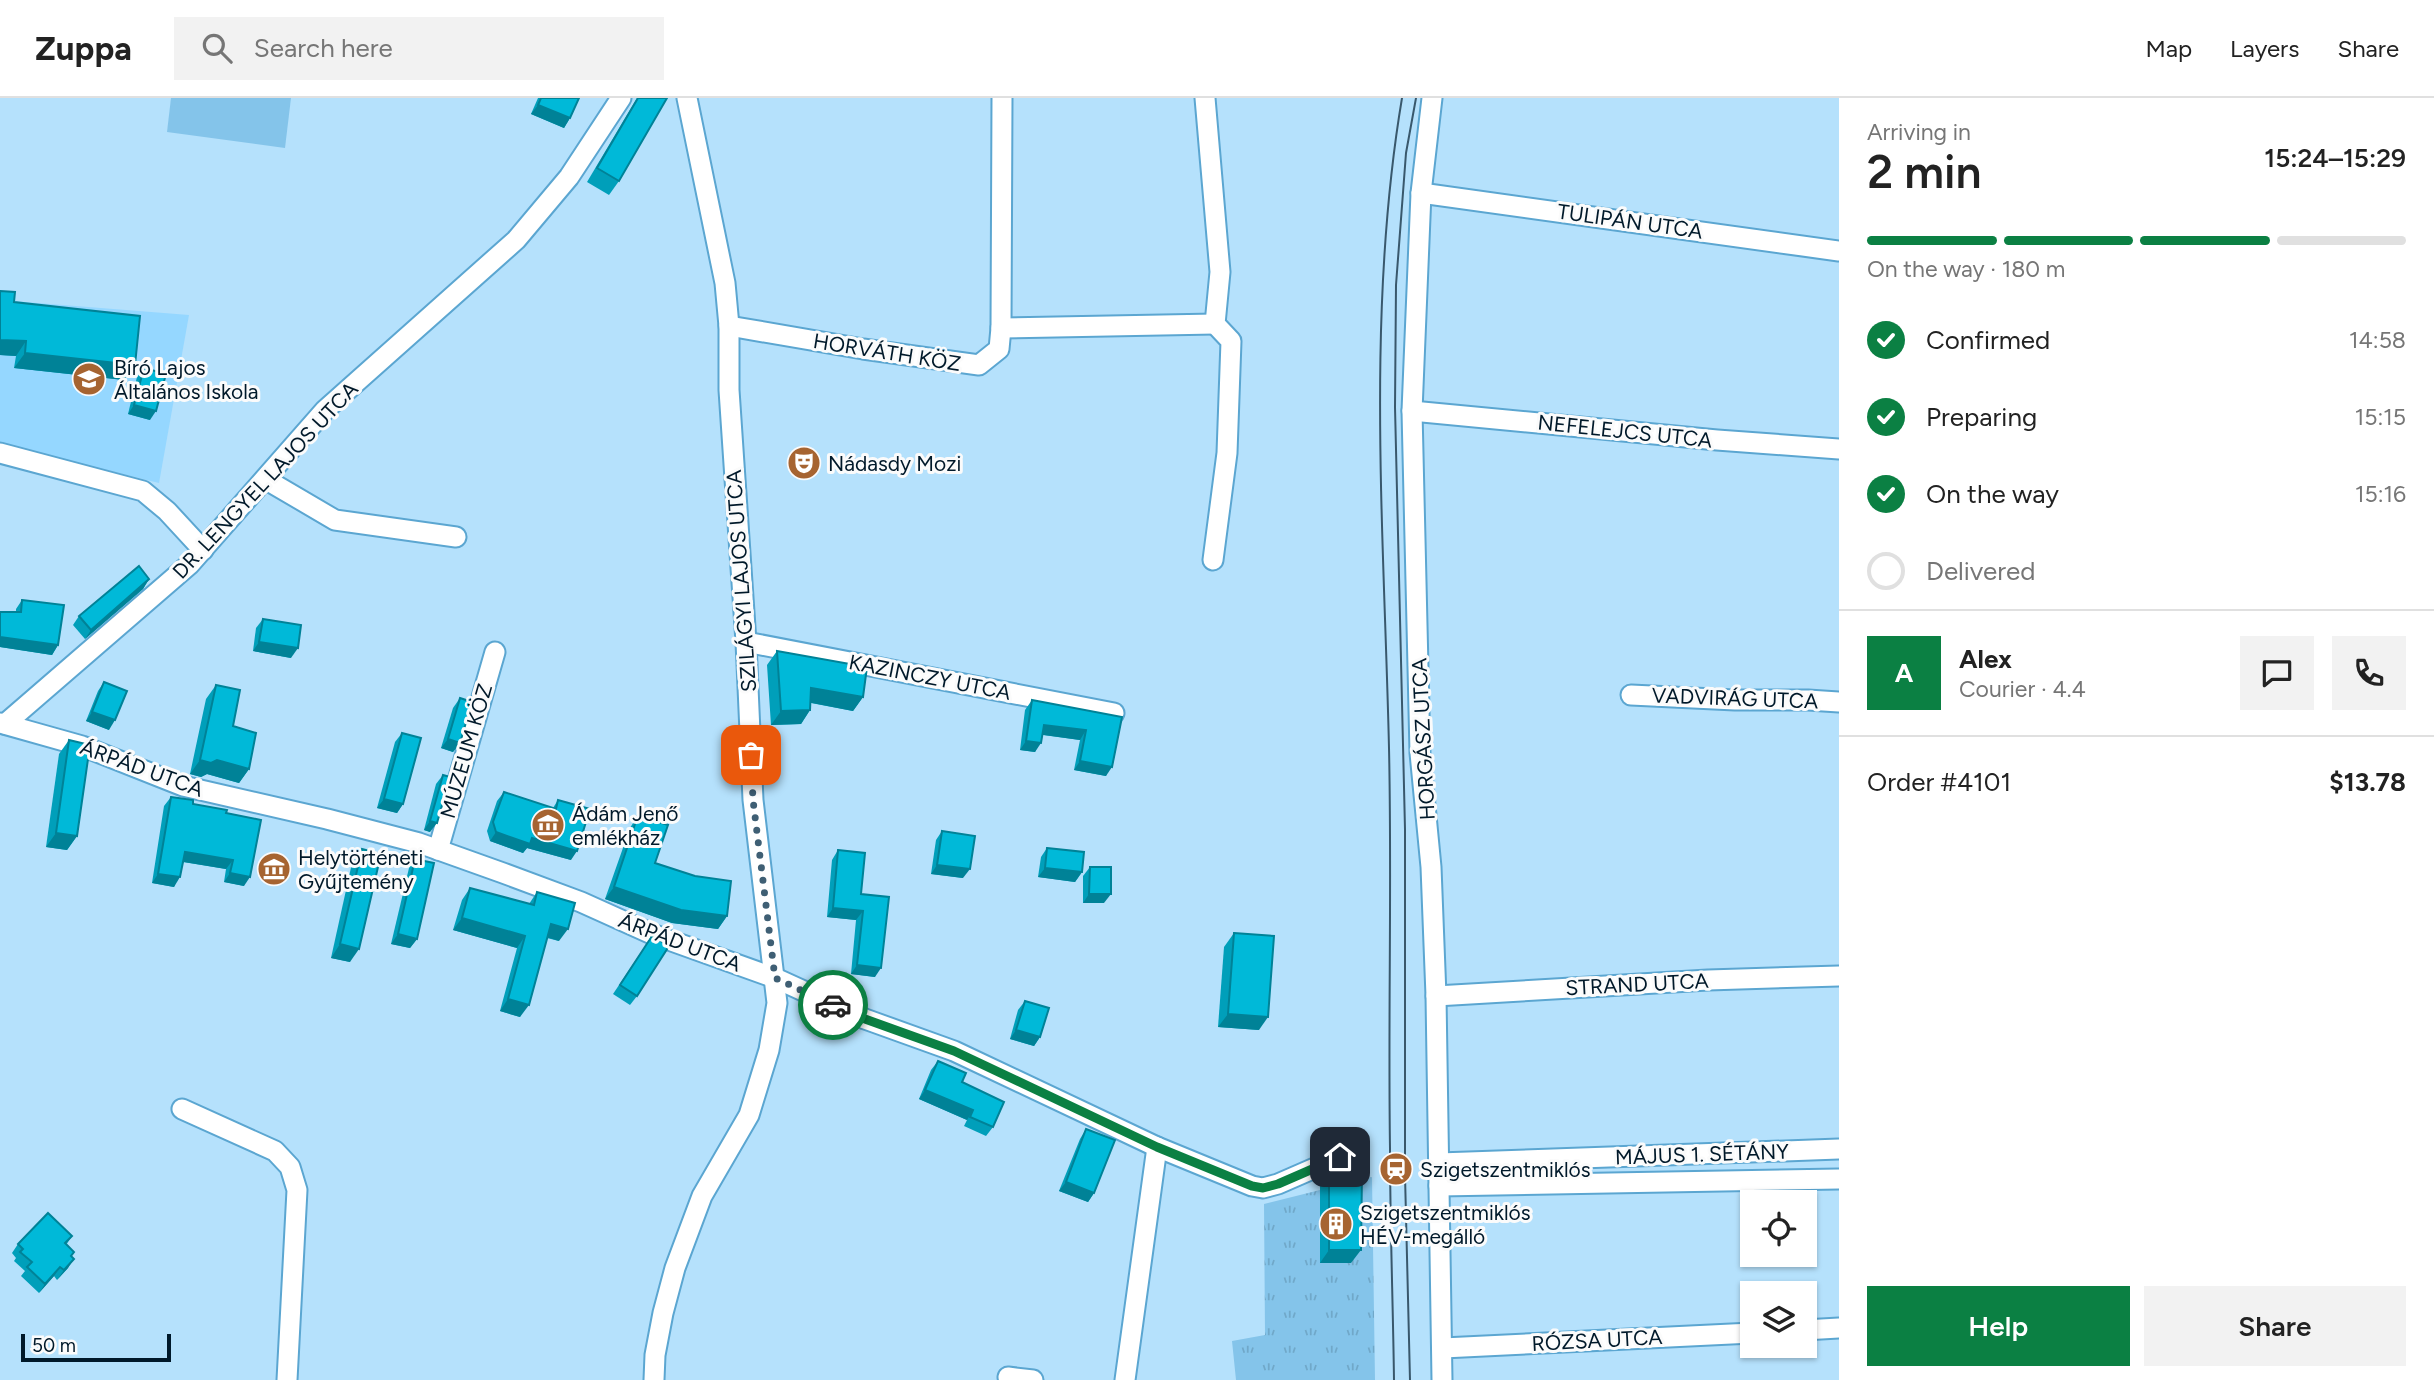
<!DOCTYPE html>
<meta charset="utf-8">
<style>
body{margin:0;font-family:Figtree,sans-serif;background:#f2f2f2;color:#222;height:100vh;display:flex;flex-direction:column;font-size:26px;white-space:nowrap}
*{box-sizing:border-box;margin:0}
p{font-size:23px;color:#767676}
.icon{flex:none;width:38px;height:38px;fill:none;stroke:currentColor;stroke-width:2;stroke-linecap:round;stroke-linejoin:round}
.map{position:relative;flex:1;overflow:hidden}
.panel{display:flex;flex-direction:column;background:#fff;width:595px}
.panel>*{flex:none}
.fabs{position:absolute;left:1740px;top:1092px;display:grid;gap:14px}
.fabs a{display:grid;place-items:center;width:77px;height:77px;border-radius:0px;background:#fff;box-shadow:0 2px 5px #0004;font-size:35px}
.scale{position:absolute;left:21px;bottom:18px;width:150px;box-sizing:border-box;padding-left:7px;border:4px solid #00192a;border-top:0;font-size:19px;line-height:24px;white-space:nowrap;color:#00192a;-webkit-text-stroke:5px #fbfbfb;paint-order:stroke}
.pin{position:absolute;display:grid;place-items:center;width:60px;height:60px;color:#fff;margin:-30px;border-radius:14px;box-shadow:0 4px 10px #0006}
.courier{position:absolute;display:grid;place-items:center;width:70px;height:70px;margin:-35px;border:5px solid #0b8043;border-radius:50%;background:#fff;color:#222;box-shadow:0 2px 9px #0007}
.summary em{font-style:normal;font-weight:600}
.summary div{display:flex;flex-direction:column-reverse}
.summary{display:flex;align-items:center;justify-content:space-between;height:119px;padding:0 28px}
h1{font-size:46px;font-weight:600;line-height:52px}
.bar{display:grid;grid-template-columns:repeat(4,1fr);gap:10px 7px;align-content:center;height:84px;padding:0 28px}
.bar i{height:9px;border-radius:5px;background:#e0e0e0}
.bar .current{background:#0b8043}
.bar p{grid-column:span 4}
.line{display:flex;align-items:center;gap:18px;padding:0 28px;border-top:2px solid #e0e0e0}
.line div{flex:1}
.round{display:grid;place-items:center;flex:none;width:74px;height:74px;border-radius:0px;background:#f2f2f2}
ol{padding:0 28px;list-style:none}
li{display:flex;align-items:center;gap:21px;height:77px}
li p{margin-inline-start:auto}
li .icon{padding:7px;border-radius:50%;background:#0b8043;color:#fff;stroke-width:4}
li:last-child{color:#767676}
li i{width:38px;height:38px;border:4px solid #e0e0e0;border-radius:50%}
.primary-button{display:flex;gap:14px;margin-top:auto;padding:14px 28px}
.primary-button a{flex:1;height:80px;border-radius:0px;background:#0b8043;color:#fff;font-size:28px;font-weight:600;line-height:80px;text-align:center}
.primary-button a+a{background:#f2f2f2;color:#222}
header{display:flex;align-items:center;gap:42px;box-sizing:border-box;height:98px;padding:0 35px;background:#fff;border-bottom:2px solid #e0e0e0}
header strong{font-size:33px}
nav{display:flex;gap:38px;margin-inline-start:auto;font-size:24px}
.search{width:490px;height:63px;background:#f2f2f2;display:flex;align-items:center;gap:18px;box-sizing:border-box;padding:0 24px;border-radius:0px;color:#767676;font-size:26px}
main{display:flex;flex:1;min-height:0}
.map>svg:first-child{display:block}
.built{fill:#95d7ff}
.park{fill:url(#park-tufts)}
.pitch{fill:#84c4ea}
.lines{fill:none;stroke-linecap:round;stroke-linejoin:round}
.minor-casing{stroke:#5ba6d1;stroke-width:23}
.minor{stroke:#fff;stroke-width:19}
.tram{stroke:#39586c;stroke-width:2}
.wall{fill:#009fba}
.shaded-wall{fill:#008297}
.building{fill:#00b9d8;stroke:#008297;stroke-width:2}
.done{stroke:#3f5f74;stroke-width:7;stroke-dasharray:0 12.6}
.route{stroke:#0b8043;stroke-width:9}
.labels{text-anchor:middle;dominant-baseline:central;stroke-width:6;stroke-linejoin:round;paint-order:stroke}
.street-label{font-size:21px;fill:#00192a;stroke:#fbfbfb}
.poi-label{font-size:21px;fill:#00192a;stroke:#fbfbfb;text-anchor:start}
</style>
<header>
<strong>Zuppa</strong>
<div class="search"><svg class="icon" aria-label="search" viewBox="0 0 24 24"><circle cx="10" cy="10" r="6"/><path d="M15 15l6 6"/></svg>Search here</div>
<nav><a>Map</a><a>Layers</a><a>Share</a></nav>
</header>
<main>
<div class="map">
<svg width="1839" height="1282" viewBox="0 0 1839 1282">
<defs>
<pattern id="park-tufts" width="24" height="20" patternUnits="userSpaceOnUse" patternTransform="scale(1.75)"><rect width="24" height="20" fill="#84c4ea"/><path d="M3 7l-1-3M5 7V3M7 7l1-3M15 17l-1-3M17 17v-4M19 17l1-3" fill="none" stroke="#70a8c9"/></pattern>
</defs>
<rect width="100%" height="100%" fill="#b5e1fc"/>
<path class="built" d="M0 202 189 217 159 385 0 346Z"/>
<path class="park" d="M1372 1079 1375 1282H1236L1232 1243 1265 1237 1264 1106Z"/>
<path class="pitch" d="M171 0H291L285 50 167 34Z"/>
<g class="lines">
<defs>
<g id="minor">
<path d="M1205 0 1220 174 1215 226 1231 243 1227 355 1213 462"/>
<path d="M1432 0 1421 95 1412 313 1420 655 1431 769 1436 898 1442 1282"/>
<path d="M1421 95 1839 153"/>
<path d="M729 228 863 251 979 267 999 251 1001 230 1002 0"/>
<path d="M1001 230 1215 226"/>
<path d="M1412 313 1717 342 1839 351"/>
<path d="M0 355 143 393 167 413 203 452"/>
<path d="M265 381 335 422 456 439"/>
<path d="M746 544 1114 615"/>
<path d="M1631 597 1735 602H1808L1839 604"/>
<path d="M0 625 82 648 183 688 327 721 419 745 503 775 581 804 652 836 775 880 865 921 954 953 1157 1049 1252 1088 1263 1090 1278 1086 1340 1059"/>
<path d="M5 626 190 466 325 312 516 142 569 79 621 0"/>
<path d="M438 752 495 554"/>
<path d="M1436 898 1708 882 1839 878"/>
<path d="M182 1011 275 1053 290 1069 297 1092 287 1282"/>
<path d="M1439 1065 1839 1051"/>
<path d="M1439 1088 1839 1081"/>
<path d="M1804 1232 1839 1230"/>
<path d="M1443 1250 1752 1235"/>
<path d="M1008 1279 1033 1282"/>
<path d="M654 1282 655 1257 663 1215 675 1170 702 1098 749 1017 769 952 777 905 753 702 746 544 729 292V228L725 185 687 0"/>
<path d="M1125 1282 1157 1049"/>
</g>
</defs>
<use href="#minor" class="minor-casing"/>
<use href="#minor" class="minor"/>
<g class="tram">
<path d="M1394 1282C1393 1205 1390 1127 1390 1050 1388 917 1392 783 1389 650 1384 434 1366 214 1402 0"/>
<path d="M1410 1282 1405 1077V731L1395 309 1396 187 1406 55 1416 0"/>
</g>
</g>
<g class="wall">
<path d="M538 0H579L570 20 564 30 531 16Z"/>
<path d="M637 0H667L619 83 609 97 587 84Z"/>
<path d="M0 193 14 204 135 267 124 282 14 270 16 258 0 257Z"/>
<path d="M144 270 150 322 128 316 137 279Z"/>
<path d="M149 481 143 491 85 541 73 527 79 518Z"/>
<path d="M22 502 58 547 52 557 0 549V514H16V511Z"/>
<path d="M263 521 291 560 253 553 256 530Z"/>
<path d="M777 553 863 599 853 613 811 605 810 612 801 626 771 627 767 567Z"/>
<path d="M104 584 109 632 86 623 98 593Z"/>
<path d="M216 587 233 628 249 671 239 685 207 676 201 679 190 676 206 601Z"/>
<path d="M460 600V645L453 654 441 650 453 610Z"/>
<path d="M1032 602 1122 619 1106 678 1074 672 1080 642 1043 637 1035 654 1020 652 1025 612Z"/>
<path d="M402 635 403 706 397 715 377 710 395 644Z"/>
<path d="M69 642 77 738 67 752 46 749 59 656Z"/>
<path d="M443 677 430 734 424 732 436 686Z"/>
<path d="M504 694 553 710 558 702 571 762 527 750 523 755 490 743 487 733 497 703Z"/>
<path d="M171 699 226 715 244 788 224 784 226 771 183 764 174 789 152 785 164 708Z"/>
<path d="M638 717 655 765 727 818 718 831 672 825 605 801 630 730Z"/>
<path d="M942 733 963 780 931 776 936 742Z"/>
<path d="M1047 750 1082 774 1075 784 1038 779 1041 759Z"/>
<path d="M362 751 350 864 331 860 352 765Z"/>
<path d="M838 752 861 796 875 879 851 876 856 822 827 819 832 762Z"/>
<path d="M415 761 417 841 410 850 391 846 409 770Z"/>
<path d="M1090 769 1104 805H1083V778Z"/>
<path d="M470 790 529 806 537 794 559 843 547 840 520 919 500 913 517 850 453 832 462 802Z"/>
<path d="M1234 835 1259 932 1218 929 1224 849Z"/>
<path d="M652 838 637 898 630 907 613 896Z"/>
<path d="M1025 903 1040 939 1034 948 1010 941 1018 912Z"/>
<path d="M938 963 962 984 993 1029 986 1038 964 1028 967 1022 919 1001 931 972Z"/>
<path d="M1086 1031 1094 1095 1088 1104 1059 1093 1080 1041Z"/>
<path d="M1329 1073 1351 1165H1320V1087Z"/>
<path d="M72 1138 66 1147 71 1158 68 1170 57 1182 54 1178 39 1195 21 1178 25 1173 14 1163 16 1160 12 1155 18 1146Z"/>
</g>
<g class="shaded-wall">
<path d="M538 7 570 20 564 30 531 16Z"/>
<path d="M0 242 26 243 16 258 0 257Z"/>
<path d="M25 255 135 267 124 282 14 270Z"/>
<path d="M134 307 156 313 150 322 128 316Z"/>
<path d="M149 481 143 491 85 541 91 532Z"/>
<path d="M0 539 58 547 52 557 0 549Z"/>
<path d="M259 544 298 550 291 560 253 553Z"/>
<path d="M811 590 863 599 853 613 802 603Z"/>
<path d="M810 612 801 626 771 627 781 613Z"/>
<path d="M92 614 115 622 109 632 86 623Z"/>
<path d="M1044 627 1086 632 1080 642 1037 636Z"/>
<path d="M448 641 460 645 453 654 441 650Z"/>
<path d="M1026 643 1041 645 1035 654 1020 652Z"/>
<path d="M200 662H217L249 671 239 685 207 676 201 679 190 676Z"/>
<path d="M1080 663 1112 669 1106 678 1074 672Z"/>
<path d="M384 701 403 706 397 715 377 710Z"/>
<path d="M430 723 437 725 430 734 424 732Z"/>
<path d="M496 734 532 740 577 753 571 762 527 750 523 755 490 743Z"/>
<path d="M56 735 77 738 67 752 46 749Z"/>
<path d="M185 754 233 762 226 771 178 763Z"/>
<path d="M937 767 970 771 963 780 931 776Z"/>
<path d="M1045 770 1082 774 1075 784 1038 779Z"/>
<path d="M230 775 250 779 244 788 224 784Z"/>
<path d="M158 776 180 779 174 789 152 785Z"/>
<path d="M614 789 727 818 718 831 672 825 605 801Z"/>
<path d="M1089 796H1111L1104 805H1083Z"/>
<path d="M833 810 863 813 856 822 827 819Z"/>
<path d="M462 820 525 838 517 850 453 832Z"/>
<path d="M551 826 568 831 559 843 543 838Z"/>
<path d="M398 836 417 841 410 850 391 846Z"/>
<path d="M340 846 359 851 350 864 331 860Z"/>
<path d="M857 867 881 870 875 879 851 876Z"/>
<path d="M508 901 529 907 520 919 500 913Z"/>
<path d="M1228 916 1268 919 1259 932 1218 929Z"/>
<path d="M1016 932 1040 939 1034 948 1010 941Z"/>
<path d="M925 992 973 1012 967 1022 919 1001Z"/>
<path d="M1066 1084 1094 1095 1088 1104 1059 1093Z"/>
<path d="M1329 1152H1361L1351 1165H1320Z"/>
<path d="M74 1161 68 1170 57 1182 64 1172Z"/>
<path d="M60 1169 54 1178 39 1195 45 1186Z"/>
</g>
<g class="building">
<path d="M541 0H579L570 20 538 7Z"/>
<path d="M638 0H667L619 83 597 70Z"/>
<path d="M0 193 15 194 14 204 140 218 135 267 25 255 26 243 0 242Z"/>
<path d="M144 270 166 276 156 313 134 307Z"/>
<path d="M139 468 149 481 91 532 79 518Z"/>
<path d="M22 502 64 507 58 547 0 539V514H21Z"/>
<path d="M263 521 301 527 298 550 259 544Z"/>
<path d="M777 553 867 569 863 599 811 590 810 612 781 613Z"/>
<path d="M104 584 127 593 115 622 92 614Z"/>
<path d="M216 587 240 592 233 628 256 635 249 671 217 662 211 665 200 662Z"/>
<path d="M460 600 472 604 460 645 448 641Z"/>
<path d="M1032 602 1122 619 1112 669 1080 663 1086 632 1044 627 1041 645 1026 643Z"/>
<path d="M402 635 421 640 403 706 384 701Z"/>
<path d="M69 642 90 647 77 738 56 735Z"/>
<path d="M443 677 450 679 437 725 430 723Z"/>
<path d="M504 694 556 711 558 702 590 711 577 753 532 740 530 746 496 734 493 724Z"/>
<path d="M171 699 193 702V706L227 712 226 715 261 722 250 779 230 775 233 762 185 754 180 779 158 776Z"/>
<path d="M638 717 668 727 655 765 695 778 731 783 727 818 681 812 614 789Z"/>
<path d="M942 733 975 738 970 771 937 767Z"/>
<path d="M1047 750 1084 754 1082 774 1045 770Z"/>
<path d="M362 751 381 756 359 851 340 846Z"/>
<path d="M838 752 865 755 861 796 889 799 881 870 857 867 863 813 833 810Z"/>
<path d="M415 761 434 765 417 841 398 836Z"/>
<path d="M1090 769H1111V796H1089Z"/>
<path d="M470 790 534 807 537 794 575 805 568 831 551 826 529 907 508 901 525 838 462 820Z"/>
<path d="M1234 835 1274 838 1268 919 1228 916Z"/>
<path d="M652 838 669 848 637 898 620 887Z"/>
<path d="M1025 903 1049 910 1040 939 1016 932Z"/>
<path d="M938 963 966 975 962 984 1004 1004 993 1029 970 1019 973 1012 925 992Z"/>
<path d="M1086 1031 1115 1042 1094 1095 1066 1084Z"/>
<path d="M1329 1073 1362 1074 1361 1152H1329Z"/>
<path d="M48 1115 72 1138 65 1145 74 1154 71 1158 74 1161 64 1172 60 1169 45 1186 27 1169 32 1164 20 1154 23 1151 18 1146Z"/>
</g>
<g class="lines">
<path class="done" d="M751 657 753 702 775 880 833 907"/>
<path class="route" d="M833 907 865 921 954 953 1157 1049 1252 1088 1263 1090 1278 1086 1340 1059"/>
</g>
<defs>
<symbol id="school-disc" viewBox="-11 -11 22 22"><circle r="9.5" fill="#a66431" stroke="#fbfbfb"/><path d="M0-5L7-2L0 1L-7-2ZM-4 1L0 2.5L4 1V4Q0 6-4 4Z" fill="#fff"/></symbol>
<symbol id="theatre-disc" viewBox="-11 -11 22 22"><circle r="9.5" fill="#a66431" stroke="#fbfbfb"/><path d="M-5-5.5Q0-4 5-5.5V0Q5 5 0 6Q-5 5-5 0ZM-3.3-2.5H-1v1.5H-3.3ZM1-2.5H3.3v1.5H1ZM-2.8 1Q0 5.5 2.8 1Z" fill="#fff"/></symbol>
<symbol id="museum-disc" viewBox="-11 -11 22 22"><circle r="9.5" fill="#a66431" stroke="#fbfbfb"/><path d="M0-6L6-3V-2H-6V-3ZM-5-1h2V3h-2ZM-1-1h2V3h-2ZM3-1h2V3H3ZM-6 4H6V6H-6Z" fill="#fff"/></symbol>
<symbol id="station-disc" viewBox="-11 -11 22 22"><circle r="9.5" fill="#a66431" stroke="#fbfbfb"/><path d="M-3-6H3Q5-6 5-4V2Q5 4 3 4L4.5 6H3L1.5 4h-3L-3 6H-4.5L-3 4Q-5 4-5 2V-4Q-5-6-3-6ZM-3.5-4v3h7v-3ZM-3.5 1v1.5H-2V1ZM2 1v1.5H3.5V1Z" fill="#fff"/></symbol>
<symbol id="building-disc" viewBox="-11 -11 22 22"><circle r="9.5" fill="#a66431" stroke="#fbfbfb"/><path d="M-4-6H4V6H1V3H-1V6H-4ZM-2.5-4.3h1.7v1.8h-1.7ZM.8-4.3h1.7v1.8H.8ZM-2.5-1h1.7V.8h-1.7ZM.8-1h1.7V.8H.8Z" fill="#fff"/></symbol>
</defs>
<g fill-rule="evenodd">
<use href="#school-disc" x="70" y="262" width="38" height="38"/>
<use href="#theatre-disc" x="785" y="346" width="38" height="38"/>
<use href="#museum-disc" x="529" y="708" width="38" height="38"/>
<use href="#museum-disc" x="255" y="752" width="38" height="38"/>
<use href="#station-disc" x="1377" y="1052" width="38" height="38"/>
<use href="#building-disc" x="1317" y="1107" width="38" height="38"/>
</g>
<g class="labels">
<g class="street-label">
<text transform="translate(1630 123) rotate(8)">TULIPÁN UTCA</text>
<text transform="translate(887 254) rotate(9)">HORVÁTH KÖZ</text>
<text transform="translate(1625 333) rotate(6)">NEFELEJCS UTCA</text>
<text transform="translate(265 382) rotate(-47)">DR. LENGYEL LAJOS UTCA</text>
<text transform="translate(741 483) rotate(-94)">SZILÁGYI LAJOS UTCA</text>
<text transform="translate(930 579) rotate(11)">KAZINCZY UTCA</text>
<text transform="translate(1735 600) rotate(2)">VADVIRÁG UTCA</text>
<text transform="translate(1423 641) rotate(-93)">HORGÁSZ UTCA</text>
<text transform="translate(466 653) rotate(-74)">MÚZEUM KÖZ</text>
<text transform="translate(142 670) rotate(20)">ÁRPÁD UTCA</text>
<text transform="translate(680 844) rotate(21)">ÁRPÁD UTCA</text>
<text transform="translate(1637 886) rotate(-3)">STRAND UTCA</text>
<text transform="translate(1702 1056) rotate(-2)">MÁJUS 1. SÉTÁNY</text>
<text transform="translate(1597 1242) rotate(-3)">RÓZSA UTCA</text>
</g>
<g class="poi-label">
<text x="114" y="269">Bíró Lajos<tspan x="114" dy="24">Általános Iskola</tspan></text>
<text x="828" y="365">Nádasdy Mozi</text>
<text x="572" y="715">Ádám Jenő<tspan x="572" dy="24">emlékház</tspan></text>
<text x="298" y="759">Helytörténeti<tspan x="298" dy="24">Gyűjtemény</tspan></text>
<text x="1420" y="1071">Szigetszentmiklós</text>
<text x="1360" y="1114">Szigetszentmiklós<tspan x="1360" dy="24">HÉV-megálló</tspan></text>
</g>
</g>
</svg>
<div class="fabs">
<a><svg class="icon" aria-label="locate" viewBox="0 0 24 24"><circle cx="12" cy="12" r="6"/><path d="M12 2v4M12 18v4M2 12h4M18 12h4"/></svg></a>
<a><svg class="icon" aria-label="layers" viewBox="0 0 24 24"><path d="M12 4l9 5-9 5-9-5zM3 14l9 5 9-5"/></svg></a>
</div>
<div class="scale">50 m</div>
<div class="pin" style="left:751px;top:657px;background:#ea580c"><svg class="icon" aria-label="bag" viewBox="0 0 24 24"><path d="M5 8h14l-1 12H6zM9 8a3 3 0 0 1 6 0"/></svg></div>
<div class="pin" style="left:1340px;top:1059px;background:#1f2937"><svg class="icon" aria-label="home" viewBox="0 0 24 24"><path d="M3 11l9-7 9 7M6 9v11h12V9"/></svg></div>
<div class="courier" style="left:833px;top:907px"><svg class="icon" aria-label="car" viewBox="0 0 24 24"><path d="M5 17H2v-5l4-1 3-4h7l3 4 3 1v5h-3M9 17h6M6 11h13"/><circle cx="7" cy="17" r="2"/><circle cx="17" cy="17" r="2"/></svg></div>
</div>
<section class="panel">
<div class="summary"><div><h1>2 min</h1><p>Arriving in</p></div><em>15:24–15:29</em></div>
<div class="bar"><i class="current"></i><i class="current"></i><i class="current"></i><i></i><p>On the way · 180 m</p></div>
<ol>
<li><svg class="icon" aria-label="check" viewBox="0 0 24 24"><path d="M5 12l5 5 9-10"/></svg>Confirmed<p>14:58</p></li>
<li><svg class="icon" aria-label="check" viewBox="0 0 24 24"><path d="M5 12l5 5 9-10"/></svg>Preparing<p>15:15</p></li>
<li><svg class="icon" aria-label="check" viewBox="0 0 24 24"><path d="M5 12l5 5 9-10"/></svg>On the way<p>15:16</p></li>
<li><i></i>Delivered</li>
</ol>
<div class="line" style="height:126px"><b class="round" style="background:#0b8043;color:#fff">A</b><div><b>Alex</b><p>Courier · 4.4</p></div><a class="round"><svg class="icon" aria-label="chat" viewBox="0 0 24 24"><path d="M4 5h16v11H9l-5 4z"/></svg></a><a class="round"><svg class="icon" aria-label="phone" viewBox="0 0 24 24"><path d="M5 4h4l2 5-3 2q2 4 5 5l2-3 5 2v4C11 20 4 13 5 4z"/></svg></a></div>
<div class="line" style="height:91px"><div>Order #4101</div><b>$13.78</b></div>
<div class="primary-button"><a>Help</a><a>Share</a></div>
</section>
</main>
